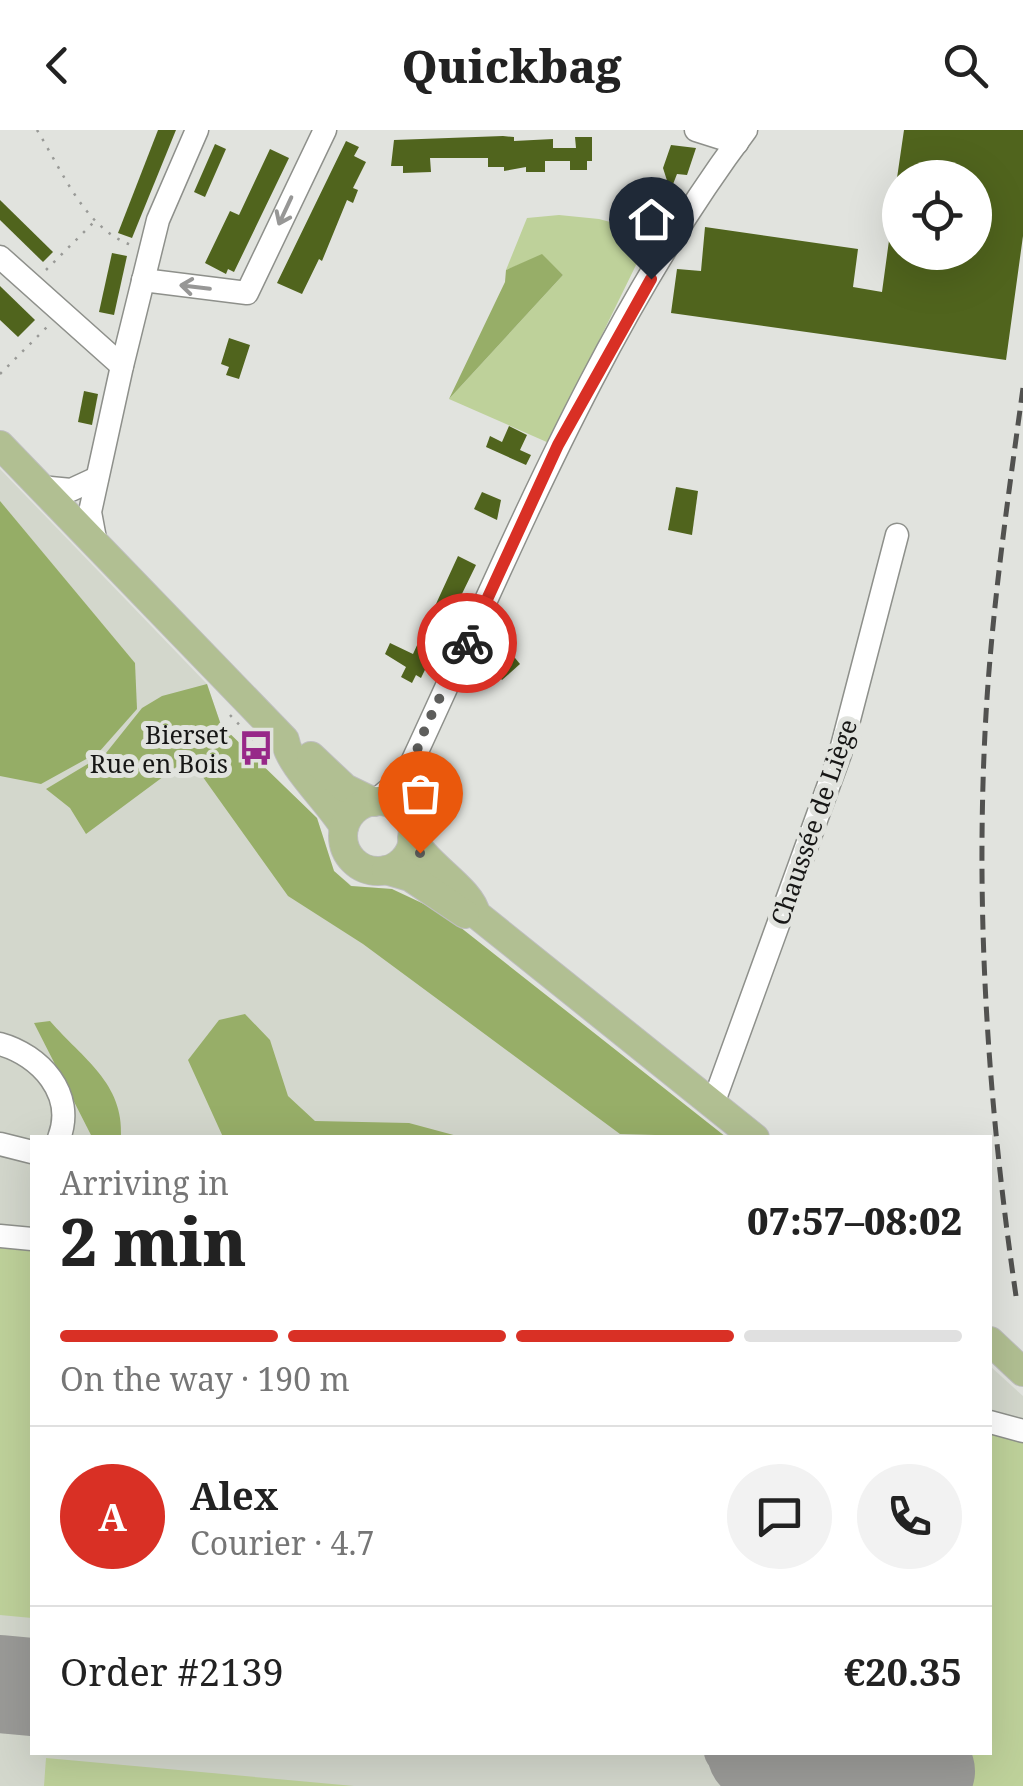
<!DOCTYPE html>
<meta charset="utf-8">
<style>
body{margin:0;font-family:"Noto Serif",serif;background:#f2f2f2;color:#222;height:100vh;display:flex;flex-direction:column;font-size:38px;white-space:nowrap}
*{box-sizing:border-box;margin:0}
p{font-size:32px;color:#767676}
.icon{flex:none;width:55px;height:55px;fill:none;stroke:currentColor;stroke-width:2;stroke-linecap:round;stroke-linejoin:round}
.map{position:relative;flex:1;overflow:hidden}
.side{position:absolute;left:30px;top:1005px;width:962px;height:620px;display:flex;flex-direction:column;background:#fff;border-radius:0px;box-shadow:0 10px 40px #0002}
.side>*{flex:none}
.tools{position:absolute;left:882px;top:30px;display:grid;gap:20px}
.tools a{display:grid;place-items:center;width:110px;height:110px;border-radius:50%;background:#fff;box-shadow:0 10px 40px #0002;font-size:50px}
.pin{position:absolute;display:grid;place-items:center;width:85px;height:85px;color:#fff;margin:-102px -42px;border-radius:50% 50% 50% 0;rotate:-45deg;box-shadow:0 0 10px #0007}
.pin .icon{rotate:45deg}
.courier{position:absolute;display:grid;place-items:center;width:100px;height:100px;margin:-50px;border:8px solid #d93025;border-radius:50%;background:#fff;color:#222;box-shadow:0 2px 12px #0007}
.summary em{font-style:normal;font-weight:800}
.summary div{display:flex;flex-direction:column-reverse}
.summary{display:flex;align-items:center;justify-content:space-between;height:170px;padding:0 30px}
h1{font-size:65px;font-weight:800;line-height:75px}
.bar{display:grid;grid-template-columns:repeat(4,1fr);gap:15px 10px;align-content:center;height:120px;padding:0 30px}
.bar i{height:12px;border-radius:8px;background:#e0e0e0}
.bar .active{background:#d93025}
.bar p{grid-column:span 4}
.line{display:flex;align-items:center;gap:25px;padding:0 30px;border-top:2px solid #e0e0e0}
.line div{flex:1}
.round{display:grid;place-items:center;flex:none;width:105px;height:105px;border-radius:52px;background:#f2f2f2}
header{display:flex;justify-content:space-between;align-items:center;height:130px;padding:0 30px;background:#fff;font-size:45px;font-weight:800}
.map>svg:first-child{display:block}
.built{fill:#d3d7cc}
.green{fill:#bed19a}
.forest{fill:#97ae68}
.water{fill:#95ad66}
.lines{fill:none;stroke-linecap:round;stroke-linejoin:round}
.taxiway{stroke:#9a9a97;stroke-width:40}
.runway{stroke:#9a9a97;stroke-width:98}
.building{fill:#50641d}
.minor-casing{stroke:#8e908b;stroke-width:25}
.major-casing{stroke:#bebebe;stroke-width:30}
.path{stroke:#999a97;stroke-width:2.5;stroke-dasharray:2.5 8;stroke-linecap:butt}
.minor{stroke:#fff;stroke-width:22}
.major{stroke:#b1bf92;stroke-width:28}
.rail{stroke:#525250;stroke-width:5;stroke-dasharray:15 8;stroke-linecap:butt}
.oneway{stroke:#979796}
.done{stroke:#5e5e5c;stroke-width:10;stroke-dasharray:0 18}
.route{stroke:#d93025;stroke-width:12}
.labels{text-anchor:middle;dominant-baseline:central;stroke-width:10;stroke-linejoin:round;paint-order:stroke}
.poi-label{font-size:25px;fill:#171716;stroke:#e1e3de;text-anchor:end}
.street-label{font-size:25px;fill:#171716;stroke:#e1e3de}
</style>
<header><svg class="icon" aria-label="back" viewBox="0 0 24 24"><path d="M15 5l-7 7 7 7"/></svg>Quickbag<svg class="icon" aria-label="search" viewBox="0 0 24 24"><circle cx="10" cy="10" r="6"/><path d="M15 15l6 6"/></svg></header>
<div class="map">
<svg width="1023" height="1656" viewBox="0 0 1023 1656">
<rect width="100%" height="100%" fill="#e1e3de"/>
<path class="built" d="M0 339 207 554 221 595 317 688 334 741 352 756 392 759 726 1007 32 1008V1622H990V1236L1023 1266V1656H0Z"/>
<g class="green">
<path d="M559 85 599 89 659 105 636 135 549 313 449 269 563 145 542 125 506 140 527 88Z"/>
<path d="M0 1110 32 1113V1488L0 1485Z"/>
<path d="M990 1298 1023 1309V1656H949L952 1623 990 1622Z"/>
<path d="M46 1628 354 1656H44Z"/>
</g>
<g class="forest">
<path d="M542 124 563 145 449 269 505 152 506 140Z"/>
<path d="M207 554 221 595 317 688 334 741 351 756 392 759 441 782 726 1007 620 1004 363 814 288 766 195 636 179 635 86 704 70 678 46 659 106 623 142 578 162 566Z"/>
<path d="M245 884 270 910 288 966 315 991 409 993 461 1007H223L188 930 219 890Z"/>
<path d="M50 891C83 929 124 953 121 1007H92L34 893Z"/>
</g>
<path class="water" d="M0 371 135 533 137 579 99 622 41 654 0 646Z"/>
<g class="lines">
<path class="taxiway" d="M724 1622 785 1632 827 1656"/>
<g class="runway">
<path d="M0 1554 32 1557"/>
<path d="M756 1622 926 1641"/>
</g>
</g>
<g class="building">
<path d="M158 0H176L132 108 118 103Z"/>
<path d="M904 0H1023V106L1006 230 671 183 677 139 701 141 705 97 858 119 853 157 882 162 893 81 900 82V122H975V48H897Z"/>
<path d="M503 6 514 7V11L553 9V18H576L575 7H592V31H587V40H570V31H545V42H526V37L504 41V37H488V28H430L431 42 403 43V36H391L394 10Z"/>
<path d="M346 11 359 17 354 26 366 32 353 58 358 60 353 73 347 70 322 131 319 129 302 164 277 153Z"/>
<path d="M215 14 226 19 205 67 194 62Z"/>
<path d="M671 15 696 18 687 45 677 44 659 90 633 82 641 52 670 60 663 38Z"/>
<path d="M270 19 289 28 234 142 228 139 226 144 205 133 230 81 239 85Z"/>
<path d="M0 70 53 122 43 132 0 90Z"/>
<path d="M112 123 127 126 114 185 99 182Z"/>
<path d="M0 156 35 190 18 207 0 190Z"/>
<path d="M229 208 250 215 239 249 226 245 229 237 221 234Z"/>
<path d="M84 261 98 264 92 295 78 292Z"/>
<path d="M509 296 527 305 520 320 531 325 526 335 486 317 490 306 502 312Z"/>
<path d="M676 357 698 361 692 405 668 400Z"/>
<path d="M482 362 501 370 497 390 474 379Z"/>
<path d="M458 426 476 435 421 548 416 545 412 553 401 547 406 537 385 524 390 513 413 524Z"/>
<path d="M506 517 520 534 502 550 487 533Z"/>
</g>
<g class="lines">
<defs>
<g id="minor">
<path d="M696 0 737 13"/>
<path d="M0 127 122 236"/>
<path d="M143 150 247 163 325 0"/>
<path d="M40 357 71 360 97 348"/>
<path d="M96 414 90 382 122 236 158 90 197 0"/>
<path d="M406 645 410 693"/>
<path d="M374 672 406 645C509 425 600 195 746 0"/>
<path d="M0 914C40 925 76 964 59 1008"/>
<path d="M713 974 840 624 897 405"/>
<path d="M0 1014 32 1022"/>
<path d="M0 1106 32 1109"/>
<path d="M990 1292 1023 1301"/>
</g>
<g id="major">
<path d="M0 315 285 610C288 634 330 673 344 697"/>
<path d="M311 626 345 658 374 672"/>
<circle cx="378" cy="706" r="35"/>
<path d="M412 708C426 735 471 759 476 784L755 1008"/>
<path d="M386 740 410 747 465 784"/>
<path d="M990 1211 1023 1242"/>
</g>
</defs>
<use href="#minor" class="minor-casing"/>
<use href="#major" class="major-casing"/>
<g class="path">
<path d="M37 0C63 42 85 100 134 116"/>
<path d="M46 140 93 93"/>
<path d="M0 244 48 196"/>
<path d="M230 585 266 623"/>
<path d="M331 713 344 740 367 752"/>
</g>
<use href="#minor" class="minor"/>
<use href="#major" class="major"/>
<path class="rail" d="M1016 1166C987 968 974 768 987 568 994 464 1009 361 1023 258"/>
</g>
<defs><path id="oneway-shaft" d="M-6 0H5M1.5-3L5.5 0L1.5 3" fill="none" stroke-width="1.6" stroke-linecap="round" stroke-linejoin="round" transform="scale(2.5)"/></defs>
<g class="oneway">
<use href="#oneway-shaft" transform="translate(285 81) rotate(115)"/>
<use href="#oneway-shaft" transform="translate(195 157) rotate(-173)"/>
</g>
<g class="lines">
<path class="done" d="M420 723C383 652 437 579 467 513"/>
<path class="route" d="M467 513 558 315 651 149"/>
</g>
<defs>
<symbol id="bus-bare" viewBox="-9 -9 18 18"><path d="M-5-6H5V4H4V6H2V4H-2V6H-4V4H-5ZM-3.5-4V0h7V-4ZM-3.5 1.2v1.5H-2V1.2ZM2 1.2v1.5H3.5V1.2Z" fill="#972888" stroke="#e1e3de" stroke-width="2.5" paint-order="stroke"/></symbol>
</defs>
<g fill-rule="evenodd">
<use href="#bus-bare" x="231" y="593" width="50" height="50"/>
</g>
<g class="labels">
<g class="poi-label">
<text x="228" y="604">Bierset<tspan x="228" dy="29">Rue en Bois</tspan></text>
</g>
<g class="street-label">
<text transform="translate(813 692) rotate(-71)">Chaussée de Liège</text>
</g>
</g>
</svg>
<div class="tools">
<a><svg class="icon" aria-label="locate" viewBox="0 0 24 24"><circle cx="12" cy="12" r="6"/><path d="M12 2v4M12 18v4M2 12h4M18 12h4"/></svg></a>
</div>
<div class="pin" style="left:420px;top:723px;background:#ea580c"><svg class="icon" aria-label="bag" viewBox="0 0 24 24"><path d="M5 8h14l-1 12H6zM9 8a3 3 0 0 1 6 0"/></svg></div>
<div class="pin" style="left:651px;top:149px;background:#1f2937"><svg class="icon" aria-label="home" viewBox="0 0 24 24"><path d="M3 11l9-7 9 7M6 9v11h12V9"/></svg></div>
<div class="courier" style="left:467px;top:513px"><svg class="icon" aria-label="bike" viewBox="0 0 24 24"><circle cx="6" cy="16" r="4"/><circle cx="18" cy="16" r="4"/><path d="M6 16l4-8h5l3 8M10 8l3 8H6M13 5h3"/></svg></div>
<section class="side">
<div class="summary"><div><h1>2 min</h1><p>Arriving in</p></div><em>07:57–08:02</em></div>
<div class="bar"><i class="active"></i><i class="active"></i><i class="active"></i><i></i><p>On the way · 190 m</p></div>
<div class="line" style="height:180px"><b class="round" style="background:#d93025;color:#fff">A</b><div><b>Alex</b><p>Courier · 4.7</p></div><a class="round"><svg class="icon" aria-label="chat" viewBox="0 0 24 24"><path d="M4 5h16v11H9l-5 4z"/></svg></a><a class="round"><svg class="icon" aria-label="phone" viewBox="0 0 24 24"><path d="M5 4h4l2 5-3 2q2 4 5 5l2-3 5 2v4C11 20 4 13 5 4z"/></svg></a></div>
<div class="line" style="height:130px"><div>Order #2139</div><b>€20.35</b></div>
</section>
</div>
